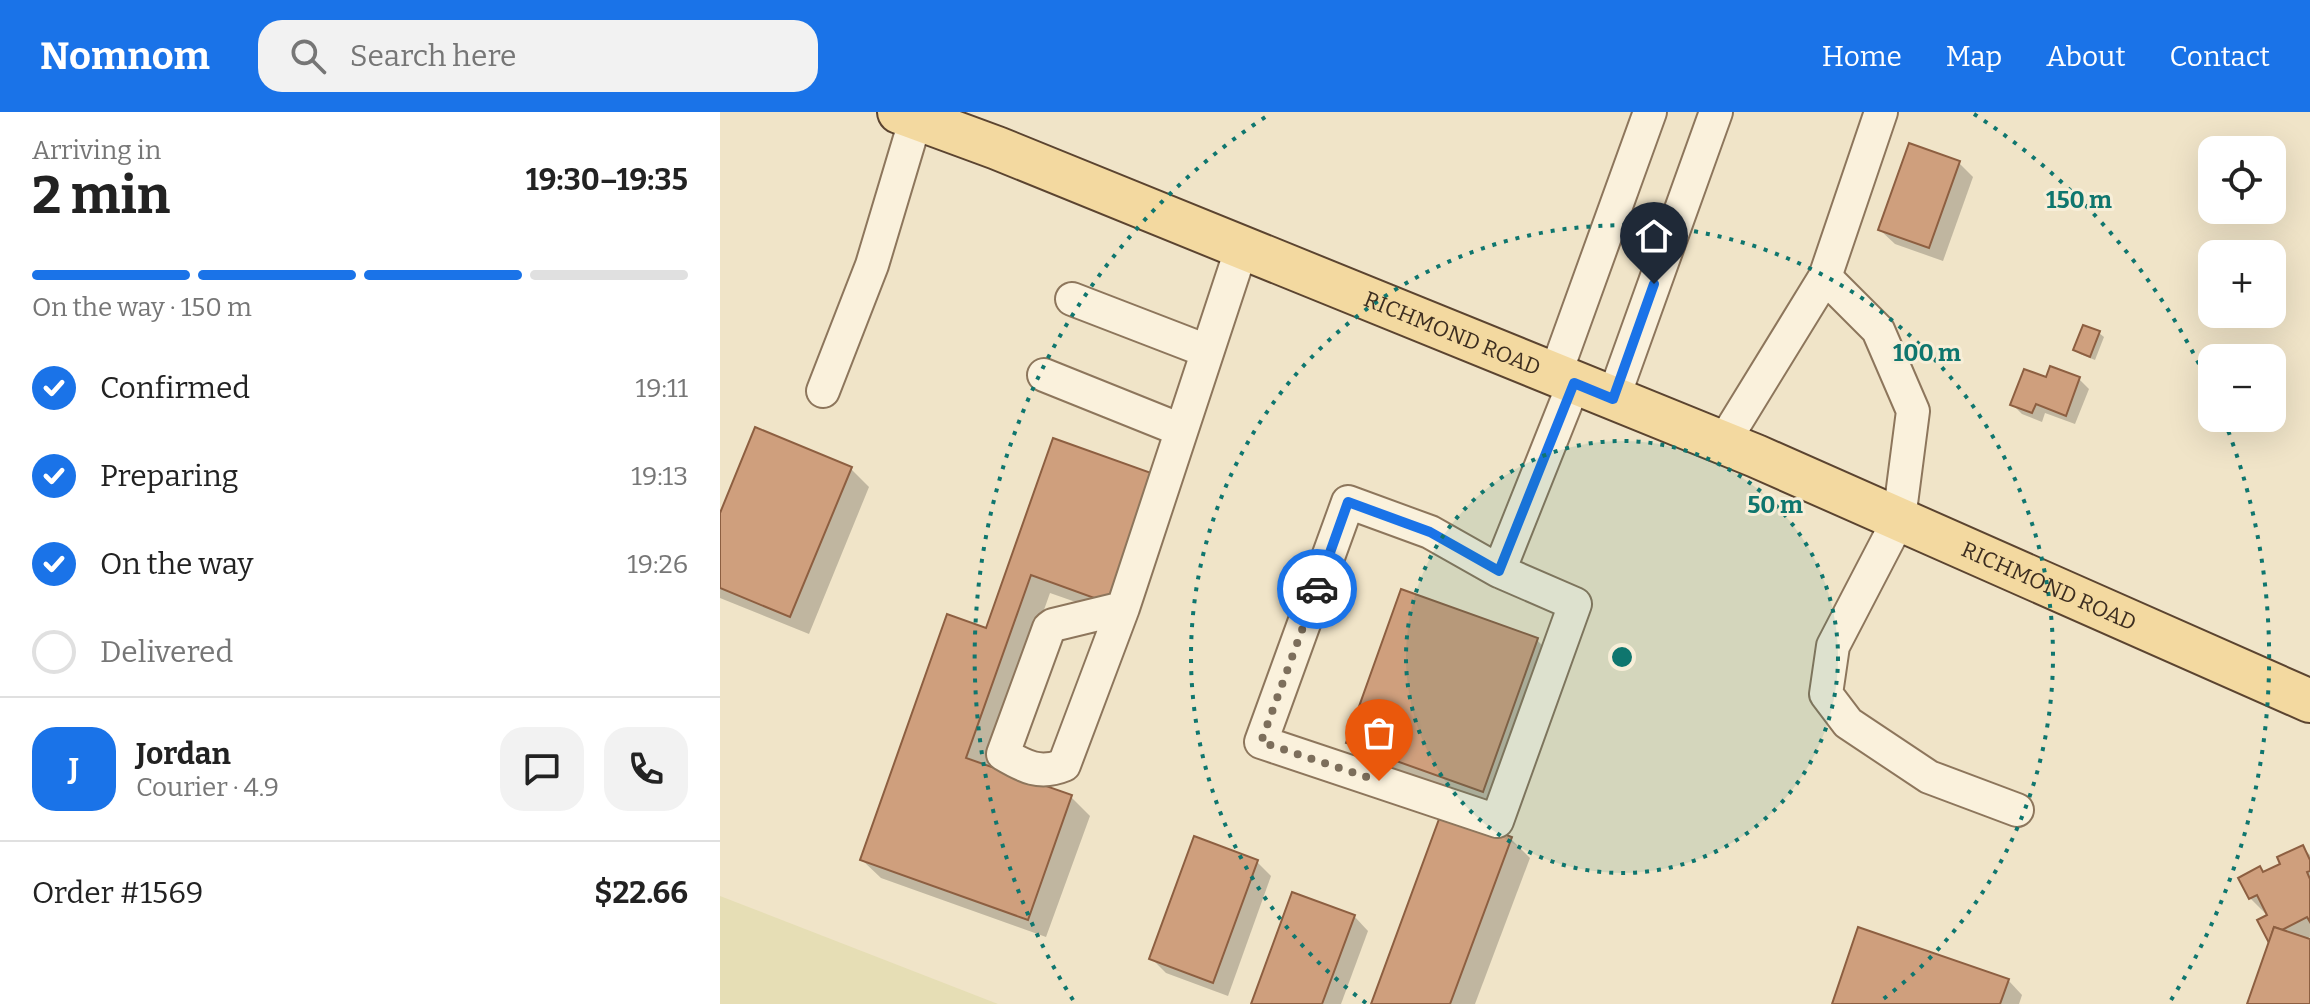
<!DOCTYPE html>
<meta charset="utf-8">
<style>
body{margin:0;font-family:Bitter,serif;background:#f2f2f2;color:#222;height:100vh;display:flex;flex-direction:column;font-size:30px;white-space:nowrap}
*{box-sizing:border-box;margin:0}
p{font-size:26px;color:#767676}
.icon{flex:none;width:44px;height:44px;fill:none;stroke:currentColor;stroke-width:2;stroke-linecap:round;stroke-linejoin:round}
.map{position:relative;flex:1;overflow:hidden}
.sheet{display:flex;flex-direction:column;background:#fff;width:720px}
.sheet>*{flex:none}
.controls{position:absolute;left:1478px;top:24px;display:grid;gap:16px}
.controls a{display:grid;place-items:center;width:88px;height:88px;border-radius:16px;background:#fff;box-shadow:0 8px 32px #0002;font-size:40px}
.pin{position:absolute;display:grid;place-items:center;width:68px;height:68px;color:#fff;margin:-82px -34px;border-radius:50% 50% 50% 0;rotate:-45deg;box-shadow:0 0 8px #0007}
.pin .icon{rotate:45deg}
.courier{position:absolute;display:grid;place-items:center;width:80px;height:80px;margin:-40px;border:6px solid #1a73e8;border-radius:50%;background:#fff;color:#222;box-shadow:0 2px 10px #0007}
.summary em{font-style:normal;font-weight:700}
.summary div{display:flex;flex-direction:column-reverse}
.summary{display:flex;align-items:center;justify-content:space-between;height:136px;padding:0 32px}
h1{font-size:52px;font-weight:700;line-height:60px}
.bar{display:grid;grid-template-columns:repeat(4,1fr);gap:12px 8px;align-content:center;height:96px;padding:0 32px}
.bar i{height:10px;border-radius:6px;background:#e0e0e0}
.bar .on{background:#1a73e8}
.bar p{grid-column:span 4}
.line{display:flex;align-items:center;gap:20px;padding:0 32px;border-top:2px solid #e0e0e0}
.line div{flex:1}
.round{display:grid;place-items:center;flex:none;width:84px;height:84px;border-radius:24px;background:#f2f2f2}
ol{padding:0 32px;list-style:none}
li{display:flex;align-items:center;gap:24px;height:88px}
li p{margin-inline-start:auto}
li .icon{padding:8px;border-radius:50%;background:#1a73e8;color:#fff;stroke-width:4}
li:last-child{color:#767676}
li i{width:44px;height:44px;border:4px solid #e0e0e0;border-radius:50%}
header{display:flex;align-items:center;gap:48px;box-sizing:border-box;height:112px;padding:0 40px;background:#1a73e8;color:#fff}
header strong{font-size:38px}
nav{display:flex;gap:44px;margin-inline-start:auto;font-size:28px}
.search{width:560px;height:72px;background:#f2f2f2;display:flex;align-items:center;gap:20px;box-sizing:border-box;padding:0 28px;border-radius:24px;color:#767676;font-size:30px}
main{display:flex;flex:1;min-height:0}
.map>svg:first-child{display:block}
.farmland{fill:#e6deb5}
.shadow{fill:#0003}
.building{fill:#cf9f7d;stroke:#8d5f41;stroke-width:2}
.lines{fill:none;stroke-linecap:round;stroke-linejoin:round}
.minor-casing{stroke:#8d765c;stroke-width:36}
.major-casing{stroke:#5b4430;stroke-width:46}
.minor{stroke:#faf1dc;stroke-width:32}
.major{stroke:#f3d9a0;stroke-width:42}
.done{stroke:#7c6e5b;stroke-width:8;stroke-dasharray:0 14.4}
.route{stroke:#1a73e8;stroke-width:10}
.ring{fill:none;stroke:#0f766e;stroke-width:4;stroke-dasharray:4 8}
.labels{text-anchor:middle;dominant-baseline:central;stroke-width:6;stroke-linejoin:round;paint-order:stroke}
.street-label{font-size:22px;fill:#3d2e20;stroke:#f7eed8}
.centre{fill:#0f766e;stroke:#f7eed8;stroke-width:4}
.ring-label{font-size:24px;text-anchor:middle;font-weight:bold;fill:#0f766e;stroke:#f7eed8;stroke-width:6;stroke-linejoin:round;paint-order:stroke}
</style>
<header>
<strong>Nomnom</strong>
<div class="search"><svg class="icon" aria-label="search" viewBox="0 0 24 24"><circle cx="10" cy="10" r="6"/><path d="M15 15l6 6"/></svg>Search here</div>
<nav><a>Home</a><a>Map</a><a>About</a><a>Contact</a></nav>
</header>
<main>
<section class="sheet">
<div class="summary"><div><h1>2 min</h1><p>Arriving in</p></div><em>19:30–19:35</em></div>
<div class="bar"><i class="on"></i><i class="on"></i><i class="on"></i><i></i><p>On the way · 150 m</p></div>
<ol>
<li><svg class="icon" aria-label="check" viewBox="0 0 24 24"><path d="M5 12l5 5 9-10"/></svg>Confirmed<p>19:11</p></li>
<li><svg class="icon" aria-label="check" viewBox="0 0 24 24"><path d="M5 12l5 5 9-10"/></svg>Preparing<p>19:13</p></li>
<li><svg class="icon" aria-label="check" viewBox="0 0 24 24"><path d="M5 12l5 5 9-10"/></svg>On the way<p>19:26</p></li>
<li><i></i>Delivered</li>
</ol>
<div class="line" style="height:144px"><b class="round" style="background:#1a73e8;color:#fff">J</b><div><b>Jordan</b><p>Courier · 4.9</p></div><a class="round"><svg class="icon" aria-label="chat" viewBox="0 0 24 24"><path d="M4 5h16v11H9l-5 4z"/></svg></a><a class="round"><svg class="icon" aria-label="phone" viewBox="0 0 24 24"><path d="M5 4h4l2 5-3 2q2 4 5 5l2-3 5 2v4C11 20 4 13 5 4z"/></svg></a></div>
<div class="line" style="height:104px"><div>Order #1569</div><b>$22.66</b></div>
</section>
<div class="map">
<svg width="1590" height="892" viewBox="0 0 1590 892">
<rect width="100%" height="100%" fill="#f0e4c8"/>
<path class="farmland" d="M0 784 278 892H0Z"/>
<g class="shadow">
<path d="M1239 51 1253 65 1223 149 1175 132 1160 118Z"/>
<path d="M1379 221 1384 225 1375 248 1360 242 1356 238Z"/>
<path d="M1359 267 1369 277 1355 312 1325 301 1322 310 1302 302 1293 293 1327 268Z"/>
<path d="M335 329 407 508 330 481 268 655 351 685 370 704 326 825 161 766 142 748 268 518Z"/>
<path d="M130 356 149 375 89 522 0 486V406Z"/>
<path d="M817 528 835 547 782 698 647 650 628 631Z"/>
<path d="M791 727 810 746 755 892H653Z"/>
<path d="M1582 735 1590 743V825L1584 828 1590 830V892H1530L1551 830 1550 804 1548 799 1545 801 1530 786 1544 762 1562 753Z"/>
<path d="M537 750 551 764 508 884 446 861 432 847Z"/>
<path d="M634 804 648 819 621 892H533Z"/>
<path d="M1288 868 1302 883 1299 892H1114Z"/>
</g>
<g class="building">
<path d="M1189 31 1240 49 1209 136 1158 118Z"/>
<path d="M1363 213 1380 219 1370 245 1353 238Z"/>
<path d="M1330 254 1360 265 1346 304 1316 292 1312 301 1290 293 1304 257 1326 265Z"/>
<path d="M35 315 132 355 70 505 0 476V401Z"/>
<path d="M333 326 434 362 388 491 311 463 246 646 352 683 308 808 140 748 227 502 266 516Z"/>
<path d="M681 477 818 526 763 680 626 631Z"/>
<path d="M722 699 792 725 730 892H651Z"/>
<path d="M474 724 538 748 493 871 429 847Z"/>
<path d="M1583 733 1590 748V759L1587 760 1590 767V810L1587 805 1562 818 1554 815 1549 831 1537 808 1547 803 1537 783 1529 787 1518 766 1540 754 1543 760 1560 752 1557 745Z"/>
<path d="M572 780 635 803 602 892H531Z"/>
<path d="M1138 815 1289 867 1280 892H1112Z"/>
<path d="M1554 815 1590 827V892H1527Z"/>
</g>
<g class="lines">
<defs>
<g id="minor">
<path d="M1105 165 1158 218 1193 299 1179 407 1113 534 1106 582 1128 611 1209 665 1297 698"/>
<path d="M352 187 487 239"/>
<path d="M324 263 461 318"/>
<path d="M835 263 930 0"/>
<path d="M103 279 152 153 196 6"/>
<path d="M893 287 996 0"/>
<path d="M1003 331 1105 165 1161 0"/>
<path d="M779 459 855 492 777 709 541 630 628 390 710 420 779 459 854 271"/>
<path d="M403 496 333 513 329 516 283 642C305 655 320 663 344 653L403 496 522 135"/>
</g>
<g id="major">
<path id="s1" d="M179 0 277 36 1036 344 1590 589"/>
</g>
</defs>
<use href="#minor" class="minor-casing"/>
<use href="#major" class="major-casing"/>
<use href="#minor" class="minor"/>
<use href="#major" class="major"/>
</g>
<g class="lines">
<path class="done" d="M597 477 541 630 659 669"/>
<path class="route" d="M597 477 628 390 710 420 779 459 854 271 893 287 934 172"/>
</g>
<circle cx="902" cy="545" r="216" fill="#0f766e" fill-opacity=".12"/>
<g class="ring">
<circle cx="902" cy="545" r="216"/>
<path d="M646 891A431 431 0 1 1 1158 891"/>
<path d="M353 888A647 647 0 0 1 550 2M1254 2A647 647 0 0 1 1491 277M1504 308A647 647 0 0 1 1451 888"/>
</g>
<g class="labels">
<g class="street-label">
<text stroke="none"><textPath href="#s1" startOffset="596">RICHMOND ROAD</textPath></text>
<text stroke="none"><textPath href="#s1" startOffset="1244">RICHMOND ROAD</textPath></text>
</g>
</g>
<circle cx="902" cy="545" r="12" class="centre"/>
<g class="ring-label">
<text x="1359" y="96">150 m</text>
<text x="1207" y="249">100 m</text>
<text x="1055" y="401">50 m</text>
</g>
</svg>
<div class="controls">
<a><svg class="icon" aria-label="locate" viewBox="0 0 24 24"><circle cx="12" cy="12" r="6"/><path d="M12 2v4M12 18v4M2 12h4M18 12h4"/></svg></a>
<a>+</a>
<a>−</a>
</div>
<div class="pin" style="left:659px;top:669px;background:#ea580c"><svg class="icon" aria-label="bag" viewBox="0 0 24 24"><path d="M5 8h14l-1 12H6zM9 8a3 3 0 0 1 6 0"/></svg></div>
<div class="pin" style="left:934px;top:172px;background:#1f2937"><svg class="icon" aria-label="home" viewBox="0 0 24 24"><path d="M3 11l9-7 9 7M6 9v11h12V9"/></svg></div>
<div class="courier" style="left:597px;top:477px"><svg class="icon" aria-label="car" viewBox="0 0 24 24"><path d="M5 17H2v-5l4-1 3-4h7l3 4 3 1v5h-3M9 17h6M6 11h13"/><circle cx="7" cy="17" r="2"/><circle cx="17" cy="17" r="2"/></svg></div>
</div>
</main>
